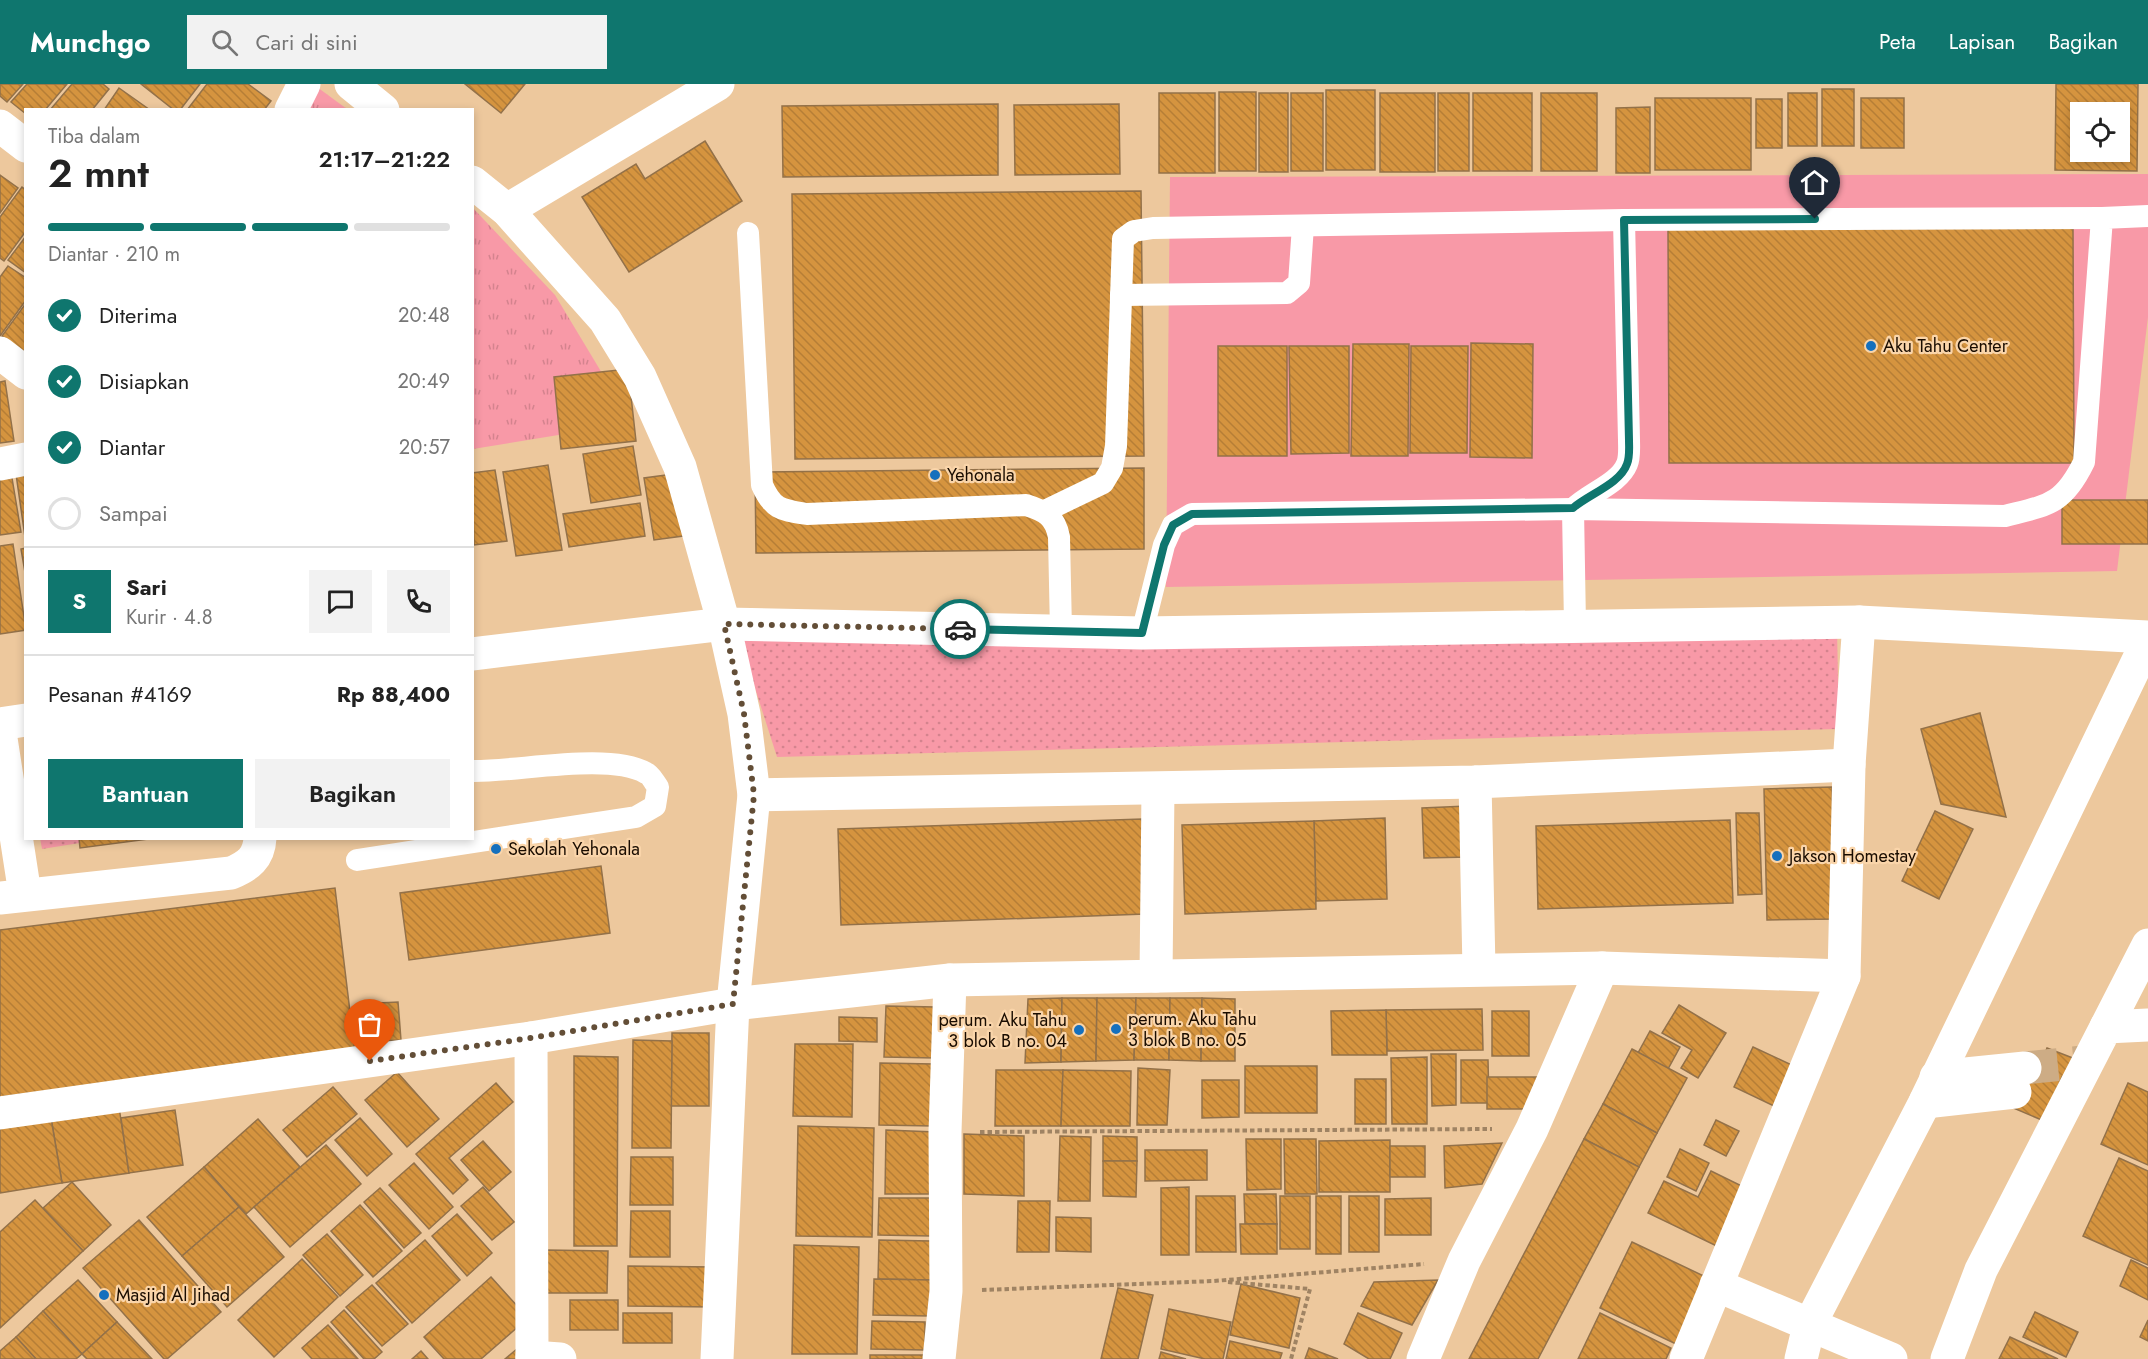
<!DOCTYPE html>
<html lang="id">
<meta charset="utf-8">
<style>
body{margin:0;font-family:Jost,sans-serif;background:#f2f2f2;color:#222;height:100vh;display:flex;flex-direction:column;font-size:22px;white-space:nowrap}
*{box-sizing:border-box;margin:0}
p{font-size:20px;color:#767676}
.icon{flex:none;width:33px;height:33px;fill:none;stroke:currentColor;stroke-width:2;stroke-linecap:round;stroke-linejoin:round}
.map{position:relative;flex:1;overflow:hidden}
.drawer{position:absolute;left:24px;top:24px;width:450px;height:732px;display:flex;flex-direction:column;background:#fff;border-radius:0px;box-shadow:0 3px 9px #0003}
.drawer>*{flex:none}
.fabs{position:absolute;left:2070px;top:18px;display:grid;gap:12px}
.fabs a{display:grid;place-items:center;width:60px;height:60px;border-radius:0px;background:#fff;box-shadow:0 3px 9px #0003;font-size:30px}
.pin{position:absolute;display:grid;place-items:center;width:51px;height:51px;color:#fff;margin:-62px -26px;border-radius:50% 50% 50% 0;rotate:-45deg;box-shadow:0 0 6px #0007}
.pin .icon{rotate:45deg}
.courier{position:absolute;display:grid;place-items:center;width:60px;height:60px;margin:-30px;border:4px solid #0f766e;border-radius:50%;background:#fff;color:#222;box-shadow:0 2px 8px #0007}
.summary em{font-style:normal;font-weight:600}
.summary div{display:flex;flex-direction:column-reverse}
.summary{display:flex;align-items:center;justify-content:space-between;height:102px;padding:0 24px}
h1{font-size:39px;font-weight:600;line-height:45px}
.bar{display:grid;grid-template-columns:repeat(4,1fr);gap:9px 6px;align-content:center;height:72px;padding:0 24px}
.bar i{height:8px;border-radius:4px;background:#e0e0e0}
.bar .selected{background:#0f766e}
.bar p{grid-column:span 4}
.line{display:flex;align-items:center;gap:15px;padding:0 24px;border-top:2px solid #e0e0e0}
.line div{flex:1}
.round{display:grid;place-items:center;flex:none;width:63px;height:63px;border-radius:0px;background:#f2f2f2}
ol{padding:0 24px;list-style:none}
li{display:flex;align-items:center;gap:18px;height:66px}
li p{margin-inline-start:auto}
li .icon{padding:6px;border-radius:50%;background:#0f766e;color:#fff;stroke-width:4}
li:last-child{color:#767676}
li i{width:33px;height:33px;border:3px solid #e0e0e0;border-radius:50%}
.primary-button{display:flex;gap:12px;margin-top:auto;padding:12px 24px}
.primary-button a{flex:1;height:69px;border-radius:0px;background:#0f766e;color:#fff;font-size:24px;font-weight:600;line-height:69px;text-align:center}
.primary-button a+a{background:#f2f2f2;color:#222}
header{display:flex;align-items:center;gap:36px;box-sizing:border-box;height:84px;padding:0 30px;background:#0f766e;color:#fff}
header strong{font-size:28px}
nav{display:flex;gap:33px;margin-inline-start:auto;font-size:21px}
.search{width:420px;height:54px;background:#f2f2f2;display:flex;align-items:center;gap:15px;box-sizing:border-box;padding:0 21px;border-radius:0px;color:#767676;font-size:22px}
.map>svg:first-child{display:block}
.grass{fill:url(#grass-tufts)}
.park{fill:url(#park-dots)}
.pitch{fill:#f899a7}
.building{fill:url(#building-back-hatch);stroke:#937149;stroke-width:1.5;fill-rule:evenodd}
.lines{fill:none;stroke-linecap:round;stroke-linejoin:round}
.minor-tunnel{stroke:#cdac85;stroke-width:33;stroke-dasharray:33 16;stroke-linecap:butt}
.path{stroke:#9f8363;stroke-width:4;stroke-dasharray:4.5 3;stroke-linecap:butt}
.service{stroke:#fff;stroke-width:22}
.minor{stroke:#fff;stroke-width:33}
.tertiary{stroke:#fff;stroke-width:33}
.done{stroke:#634e37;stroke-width:6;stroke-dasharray:0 10.8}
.route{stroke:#0f766e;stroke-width:8}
.poi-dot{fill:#1670bd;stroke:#fad5aa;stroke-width:2}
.labels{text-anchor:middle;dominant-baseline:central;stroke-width:4.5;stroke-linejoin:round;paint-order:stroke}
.poi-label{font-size:18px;fill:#190c00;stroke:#fad5aa;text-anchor:start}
</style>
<header>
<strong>Munchgo</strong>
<div class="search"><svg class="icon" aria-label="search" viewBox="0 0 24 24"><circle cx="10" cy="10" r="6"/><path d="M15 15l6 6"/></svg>Cari di sini</div>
<nav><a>Peta</a><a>Lapisan</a><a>Bagikan</a></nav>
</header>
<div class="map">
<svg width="2148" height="1275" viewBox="0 0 2148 1275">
<defs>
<pattern id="grass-tufts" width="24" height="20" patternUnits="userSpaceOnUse" patternTransform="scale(1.5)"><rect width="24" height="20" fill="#f899a7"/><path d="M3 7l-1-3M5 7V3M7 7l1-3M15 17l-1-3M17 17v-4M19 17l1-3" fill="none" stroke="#d4838e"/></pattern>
<pattern id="park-dots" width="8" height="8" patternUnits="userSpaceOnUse" patternTransform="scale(1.5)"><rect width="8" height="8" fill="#f899a7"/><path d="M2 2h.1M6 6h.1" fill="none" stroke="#d4838e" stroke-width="1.8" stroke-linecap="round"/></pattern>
<pattern id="building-back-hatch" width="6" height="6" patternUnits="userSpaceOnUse" patternTransform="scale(1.5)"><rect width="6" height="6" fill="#d5943f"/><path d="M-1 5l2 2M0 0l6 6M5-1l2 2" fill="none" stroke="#b67e36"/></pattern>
</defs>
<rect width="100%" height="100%" fill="#edc89d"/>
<g class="grass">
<path d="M317 3 347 25 303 26Z"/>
<path d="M472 123 555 211 632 339 473 365Z"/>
</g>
<g class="park">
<path d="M1837 545 1839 645 777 673 738 551Z"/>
<path d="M40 754 105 755 42 765Z"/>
</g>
<path class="pitch" d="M2148 90V233L2117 487 1166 503 1170 93Z"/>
<g class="building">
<path d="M0 0H23L7 18 0 12Z"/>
<path d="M27 0H67L45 26H26V30L11 18Z"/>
<path d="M72 0H103L109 5 92 26H50Z"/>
<path d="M141 0H200L180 26H174Z"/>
<path d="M207 0H248L271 17 264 26H187Z"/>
<path d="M465 0H525L501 29Z"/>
<path d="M2056 0H2138L2137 87 2055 86ZM2080 28H2120V68H2080Z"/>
<path d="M119 4 150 26H104Z"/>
<rect x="1822" y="5" width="32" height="57"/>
<rect x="1326" y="6" width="49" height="80"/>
<rect x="1219" y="8" width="37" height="79"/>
<rect x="1159" y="9" width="56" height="80"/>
<rect x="1259" y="9" width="29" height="79"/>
<rect x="1291" y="9" width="32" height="78"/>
<rect x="1380" y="9" width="55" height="79"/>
<rect x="1438" y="9" width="31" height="78"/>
<rect x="1473" y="9" width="59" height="78"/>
<rect x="1541" y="9" width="56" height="78"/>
<rect x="1788" y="9" width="29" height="53"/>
<rect x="1655" y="14" width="96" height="72"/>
<rect x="1861" y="14" width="43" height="50"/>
<rect x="1756" y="15" width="26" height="49"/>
<path d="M998 20V91L783 93 782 22Z"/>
<path d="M1119 20 1120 90 1015 91 1014 21Z"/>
<path d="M1650 23V89H1616V24Z"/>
<path d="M705 57 742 117 629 188 582 113 636 80 645 95Z"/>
<path d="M0 91 18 104 0 129Z"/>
<path d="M22 103 26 106V147L4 177 0 174V133Z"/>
<path d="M1141 107 1144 372 795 375 792 110Z"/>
<path d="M2073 144 2074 379H1669L1668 145Z"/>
<path d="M26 152V189L8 176Z"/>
<path d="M8 182 26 194V216L0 252V193Z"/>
<path d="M26 219V269L2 252Z"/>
<path d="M1471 259 1533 260 1532 374 1470 373Z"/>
<path d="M1353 260H1409L1408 372H1351Z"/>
<rect x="1218" y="262" width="69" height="110"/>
<path d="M1289 262H1349V369L1291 370Z"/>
<path d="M1411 262H1468L1467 369H1410Z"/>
<path d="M628 285 636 357 561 365 554 293Z"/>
<path d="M5 297 14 357 0 359V298Z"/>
<path d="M633 362 641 411 591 419 583 370Z"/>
<path d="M548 381 562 466 516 472 503 388Z"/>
<path d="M1144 384V465L756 469 755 388Z"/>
<path d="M495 386 507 457 474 461 472 389Z"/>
<path d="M26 388 25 453 16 390Z"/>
<path d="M673 390 683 452 654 456 644 394Z"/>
<path d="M12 394 21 448 0 451V395Z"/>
<rect x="2062" y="416" width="86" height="44"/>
<path d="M640 419 645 452 569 463 563 430Z"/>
<path d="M13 460 26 546 0 550V462Z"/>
<path d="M26 464V494L21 465Z"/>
<path d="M1980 629 2006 733 1941 720 1921 645Z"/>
<path d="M1832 703 1836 835 1767 836 1764 705Z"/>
<path d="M1467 722 1469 773 1424 774 1422 724Z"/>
<path d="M1935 727 1973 745 1939 815 1902 797Z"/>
<path d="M1736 729H1759L1762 810 1738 811Z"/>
<path d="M1385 734 1387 815 1316 817 1314 737Z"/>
<path d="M1142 735 1145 830 841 841 838 745Z"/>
<path d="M1730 736 1733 819 1538 825 1536 742Z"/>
<path d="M1314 737 1316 825 1185 830 1182 741Z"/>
<path d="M79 754H156L80 764Z"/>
<path d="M601 782 610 849 409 876 400 809Z"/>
<path d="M335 804 355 969 0 1013V846Z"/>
<path d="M1062 914 1061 978 1025 979 1028 915Z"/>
<path d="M1062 914H1097L1096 977 1061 978Z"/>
<path d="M1097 914H1136L1134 976 1096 977Z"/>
<path d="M1136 914H1170L1169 976H1134Z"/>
<path d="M1170 914H1202L1201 977 1169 976Z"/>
<path d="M1202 914 1235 915V977H1201Z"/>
<path d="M398 918 401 956 361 958 359 920Z"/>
<path d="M1679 921 1726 949 1698 994 1681 984 1692 966 1662 949Z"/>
<path d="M886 922 936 923 935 974 884 973Z"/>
<path d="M1482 925 1483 966 1387 967 1386 926Z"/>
<path d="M1386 926 1387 971H1332L1331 927Z"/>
<rect x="1492" y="927" width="37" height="45"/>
<path d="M839 933 877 934V958L839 957Z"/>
<path d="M1650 947 1680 963 1668 985 1638 969Z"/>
<path d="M672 949H709V1022H671Z"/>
<path d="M633 956 672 957 671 1064H632Z"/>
<path d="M795 960H853L852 1033 793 1032Z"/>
<path d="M1753 963 1794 982 1774 1022 1734 1003Z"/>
<path d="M2047 964 2083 978 2075 998 2062 993 2044 1037 2009 1022 2029 975 2041 980Z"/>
<path d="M1632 965 1687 994 1657 1049 1603 1020Z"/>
<path d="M1431 970H1456V1021L1432 1022Z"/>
<path d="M574 972 618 973 617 1162H574Z"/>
<path d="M1427 973V1040H1392L1391 974Z"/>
<path d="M1461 976H1488L1489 1019H1461Z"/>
<path d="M880 979 934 980 933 1042 879 1041Z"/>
<rect x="1245" y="982" width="72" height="47"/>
<path d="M1138 984 1170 986 1167 1041H1137Z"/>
<path d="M996 986H1063L1061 1042H995Z"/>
<path d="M1063 986 1131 987 1130 1042H1061Z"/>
<path d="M397 988 439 1035 407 1063 365 1016Z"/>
<rect x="1487" y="993" width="53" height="32"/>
<rect x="1355" y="995" width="31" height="45"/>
<path d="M1202 996H1239V1033L1202 1034Z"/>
<path d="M496 999 513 1018 449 1074 468 1096 453 1110 416 1070Z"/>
<path d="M2128 999 2148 1008V1081L2101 1060Z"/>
<path d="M333 1003 357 1030 307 1073 283 1046Z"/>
<path d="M1603 1020 1657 1049 1639 1083 1584 1055Z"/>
<path d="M119 1023 129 1089 62 1099 51 1034Z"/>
<path d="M175 1026 183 1081 129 1089 121 1034Z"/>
<path d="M51 1034 62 1099 0 1109V1042Z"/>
<path d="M360 1034 392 1070 367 1092 335 1056Z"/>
<path d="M258 1035 300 1083 246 1130 204 1083Z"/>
<path d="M1716 1036 1739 1047 1726 1072 1704 1061Z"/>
<path d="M798 1042 874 1044 872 1153 796 1152Z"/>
<path d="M886 1046 935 1048 934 1110H885Z"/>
<path d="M964 1050 1024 1052V1112L964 1110Z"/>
<path d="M1060 1052 1091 1053 1090 1117H1058Z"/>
<path d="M1103 1052 1137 1053V1077H1103Z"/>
<path d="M1246 1055H1281V1105L1247 1106Z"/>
<path d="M1284 1055H1316L1317 1110H1285Z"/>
<path d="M1584 1055 1639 1083 1538 1275H1469Z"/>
<path d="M1390 1056V1108H1319V1057Z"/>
<path d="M483 1057 511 1088 489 1107 461 1076Z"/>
<path d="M1502 1059 1482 1100 1445 1104 1444 1062Z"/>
<path d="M326 1061 361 1100 290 1163 254 1123Z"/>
<rect x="1390" y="1062" width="35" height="31"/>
<path d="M1680 1065 1709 1079 1696 1107 1667 1093Z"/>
<path d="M1145 1066H1207V1096L1145 1097Z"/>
<path d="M631 1073H673V1121H630Z"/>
<path d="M2119 1074 2148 1087V1181L2083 1152Z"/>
<path d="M1103 1077H1137L1136 1113 1103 1112Z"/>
<path d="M414 1079 453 1123 429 1145 389 1101Z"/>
<path d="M204 1083 239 1123 182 1172 147 1133Z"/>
<path d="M1711 1087 1754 1108 1725 1166 1648 1129 1664 1097 1698 1113Z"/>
<path d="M72 1098 111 1141 83 1167 43 1124Z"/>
<path d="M483 1103 514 1138 492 1156 461 1122Z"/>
<path d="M1189 1103V1171H1161V1104Z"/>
<path d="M380 1104 421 1149 404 1164 364 1118Z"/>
<path d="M1244 1110H1276L1277 1140H1245Z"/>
<path d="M1196 1112H1235L1236 1168H1196Z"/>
<rect x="1280" y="1112" width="30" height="53"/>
<rect x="1316" y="1112" width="25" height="58"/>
<rect x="1349" y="1112" width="30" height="56"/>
<path d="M879 1114H931V1152L878 1151Z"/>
<path d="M1431 1114V1151H1385V1115Z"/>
<path d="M35 1116 83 1167 0 1244V1148Z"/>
<path d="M1018 1117H1050L1049 1168H1017Z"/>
<path d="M360 1121 402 1167 373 1193 331 1147Z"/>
<path d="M239 1123 284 1173 227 1223 182 1172Z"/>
<path d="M631 1127H670V1173H630Z"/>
<path d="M457 1130 492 1169 467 1192 432 1152Z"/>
<path d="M1056 1133 1091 1134V1168L1056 1167Z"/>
<path d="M139 1136 221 1228 167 1275H164L83 1184Z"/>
<path d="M1240 1140H1277V1170H1241Z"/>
<path d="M327 1150 363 1191 340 1212 303 1171Z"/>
<path d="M425 1156 460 1196 412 1239 376 1199Z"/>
<path d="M879 1156 931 1157V1196L878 1195Z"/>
<path d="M1632 1158 1708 1194 1676 1260 1600 1224Z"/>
<path d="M794 1161 859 1163 857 1270H792Z"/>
<path d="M547 1166 608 1167 607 1209H547Z"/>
<path d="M302 1175 338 1213 274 1273 238 1236Z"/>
<path d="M2131 1176 2148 1184V1216L2120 1202Z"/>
<path d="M628 1182 714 1183V1223L628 1222Z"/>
<path d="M491 1193 528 1234 481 1275H444L424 1253Z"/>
<path d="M874 1195 931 1196 930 1232 873 1231Z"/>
<path d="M78 1196 117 1238 82 1270 43 1227Z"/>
<path d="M1438 1196 1412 1241 1361 1222 1374 1198Z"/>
<path d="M1241 1200 1300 1214 1289 1264 1230 1251Z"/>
<path d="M372 1201 408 1240 382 1262 346 1223Z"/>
<path d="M1118 1204 1153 1211 1138 1275H1101Z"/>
<rect x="570" y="1216" width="48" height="30"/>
<path d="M1169 1225 1231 1238 1223 1275H1205L1161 1265Z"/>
<path d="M344 1226 382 1268 374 1275H364L331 1238Z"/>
<path d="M43 1227 82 1270 76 1275H36L16 1253Z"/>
<path d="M2035 1228 2078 1248 2066 1273 2023 1253Z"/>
<rect x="623" y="1229" width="49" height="30"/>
<path d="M1358 1229 1402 1249 1390 1275H1369L1344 1260Z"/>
<path d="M1600 1229 1671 1264 1666 1275H1578Z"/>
<path d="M2148 1236V1257L2140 1253Z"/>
<path d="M872 1237 925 1238V1266L871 1265Z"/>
<path d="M117 1238 152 1275H87L82 1270Z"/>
<path d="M328 1241 358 1275H312L302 1264Z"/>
<path d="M16 1253 36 1275H0V1267Z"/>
<path d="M2010 1253 2058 1275H1999Z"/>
<path d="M1230 1257 1282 1269 1280 1275H1226Z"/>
<path d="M518 1264V1275H505Z"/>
<path d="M1309 1264 1338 1275H1305Z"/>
<path d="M421 1267 428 1275H412Z"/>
<path d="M1161 1268 1186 1275H1159Z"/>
<rect x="870" y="1271" width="54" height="4"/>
</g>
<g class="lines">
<path class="minor-tunnel" d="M2025 984 2083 978"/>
<g class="path">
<path d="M980 1048 1492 1045"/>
<path d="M1228 1198 1310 1205 1291 1275"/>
<path d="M982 1206 1214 1197 1424 1180"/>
</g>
<g class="service">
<path d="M748 149 762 401C773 426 782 426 807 430L1026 421C1045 427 1055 432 1059 453L1061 547"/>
<path d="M1121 211 1287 209 1299 199 1303 142"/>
<path d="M1045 427 1103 399 1112 384 1116 362 1123 155 1134 147 1153 144 1624 136 2102 134"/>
<path d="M1575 541 1573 425C1589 409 1619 400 1627 380 1630 373 1629 363 1629 356L1624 136"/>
<path d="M1142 549 1164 461 1173 441 1192 430 1573 425 2005 432C2048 421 2063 421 2084 378L2102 134 2148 132"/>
<path d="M357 776 636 733 655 722 658 703C654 698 651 691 646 689 608 668 517 688 472 687"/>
</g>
<g class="minor">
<path d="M351 0 383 26"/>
<path d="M291 26 304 0"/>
<path d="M0 42 26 62"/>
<path d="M472 98 507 126 605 236 640 293 680 383 724 540 744 630 754 711 733 920 717 1275"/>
<path d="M507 126 718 0"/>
<path d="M0 269 26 289"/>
<path d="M0 380 26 375"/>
<path d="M0 648 25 810"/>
<path d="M1475 698 1479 885"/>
<path d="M754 711 1475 698 1849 681"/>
<path d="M0 814 231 789C248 782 259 774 260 754"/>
<path d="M1156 892 1158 705"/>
<path d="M2106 943 2148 861"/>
<path d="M531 954 532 1275"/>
<path d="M1936 993 2025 984"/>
<path d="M1925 1018 2015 1008"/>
<path d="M0 1029 531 954 733 920 950 896 1602 884 1844 892"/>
<path d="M1716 1201 1891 1275"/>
<path d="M532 1273 560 1275"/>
<path d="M939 1275 946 1207 945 1048 950 896"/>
<path d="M1423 1275 1464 1177 1532 1045 1602 884"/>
<path d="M1686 1275 1844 892 1849 681 1859 538"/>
<path d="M1947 1275 1981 1186 2106 943 2148 941"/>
</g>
<g class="tertiary">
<path d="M472 570 724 540 1142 549 1859 538 2148 553"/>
<path d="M0 640 26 636"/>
<path d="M1801 1275 1809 1242 1925 1018 2148 556"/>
</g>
</g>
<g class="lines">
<path class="done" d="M370 977 531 954 733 920 754 711 744 630 724 540 960 545"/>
<path class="route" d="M960 545 1142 549 1164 461 1173 441 1192 430 1573 424C1589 410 1620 400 1627 380 1630 373 1629 363 1629 356L1624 136 1815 135"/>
</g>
<g class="poi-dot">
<circle cx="1871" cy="262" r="6"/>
<circle cx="935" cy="391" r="6"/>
<circle cx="496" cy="765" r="6"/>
<circle cx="1777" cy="772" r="6"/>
<circle cx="1116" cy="945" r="6"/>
<circle cx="1079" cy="946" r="6"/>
<circle cx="104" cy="1211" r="6"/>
</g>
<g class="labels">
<g class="poi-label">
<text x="1883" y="262">Aku Tahu Center</text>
<text x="947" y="391">Yehonala</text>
<text x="508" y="765">Sekolah Yehonala</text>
<text x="1789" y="772">Jakson Homestay</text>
<text x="1128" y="935">perum. Aku Tahu<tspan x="1128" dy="21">3 blok B no. 05</tspan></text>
<text x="1067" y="936" text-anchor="end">perum. Aku Tahu<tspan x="1067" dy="21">3 blok B no. 04</tspan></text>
<text x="116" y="1211">Masjid Al Jihad</text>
</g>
</g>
</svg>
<div class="fabs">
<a><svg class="icon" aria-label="locate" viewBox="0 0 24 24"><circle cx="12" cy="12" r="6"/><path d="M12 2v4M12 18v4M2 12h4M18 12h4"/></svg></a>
</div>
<div class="pin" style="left:370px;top:977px;background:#ea580c"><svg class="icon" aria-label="bag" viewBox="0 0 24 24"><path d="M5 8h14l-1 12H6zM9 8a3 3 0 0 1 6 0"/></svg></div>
<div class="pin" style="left:1815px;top:135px;background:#1f2937"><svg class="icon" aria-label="home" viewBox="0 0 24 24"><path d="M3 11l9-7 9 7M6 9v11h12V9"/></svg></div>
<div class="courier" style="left:960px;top:545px"><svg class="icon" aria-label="car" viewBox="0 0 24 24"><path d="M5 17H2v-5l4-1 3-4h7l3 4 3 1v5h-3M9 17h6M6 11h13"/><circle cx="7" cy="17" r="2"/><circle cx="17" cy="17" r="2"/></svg></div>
<section class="drawer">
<div class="summary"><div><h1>2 mnt</h1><p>Tiba dalam</p></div><em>21:17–21:22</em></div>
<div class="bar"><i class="selected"></i><i class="selected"></i><i class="selected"></i><i></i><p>Diantar · 210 m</p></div>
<ol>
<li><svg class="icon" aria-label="check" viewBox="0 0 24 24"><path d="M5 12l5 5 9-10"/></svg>Diterima<p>20:48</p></li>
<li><svg class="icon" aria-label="check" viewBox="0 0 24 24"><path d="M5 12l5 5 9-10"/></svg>Disiapkan<p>20:49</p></li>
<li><svg class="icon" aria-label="check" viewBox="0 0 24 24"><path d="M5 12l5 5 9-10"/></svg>Diantar<p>20:57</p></li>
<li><i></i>Sampai</li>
</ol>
<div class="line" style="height:108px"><b class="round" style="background:#0f766e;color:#fff">S</b><div><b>Sari</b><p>Kurir · 4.8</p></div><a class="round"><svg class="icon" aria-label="chat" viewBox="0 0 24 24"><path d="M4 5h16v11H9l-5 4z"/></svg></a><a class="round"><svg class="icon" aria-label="phone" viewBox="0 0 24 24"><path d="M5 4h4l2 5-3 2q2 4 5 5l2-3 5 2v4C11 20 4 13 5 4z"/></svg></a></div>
<div class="line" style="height:78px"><div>Pesanan #4169</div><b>Rp 88,400</b></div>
<div class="primary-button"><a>Bantuan</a><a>Bagikan</a></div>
</section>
</div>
